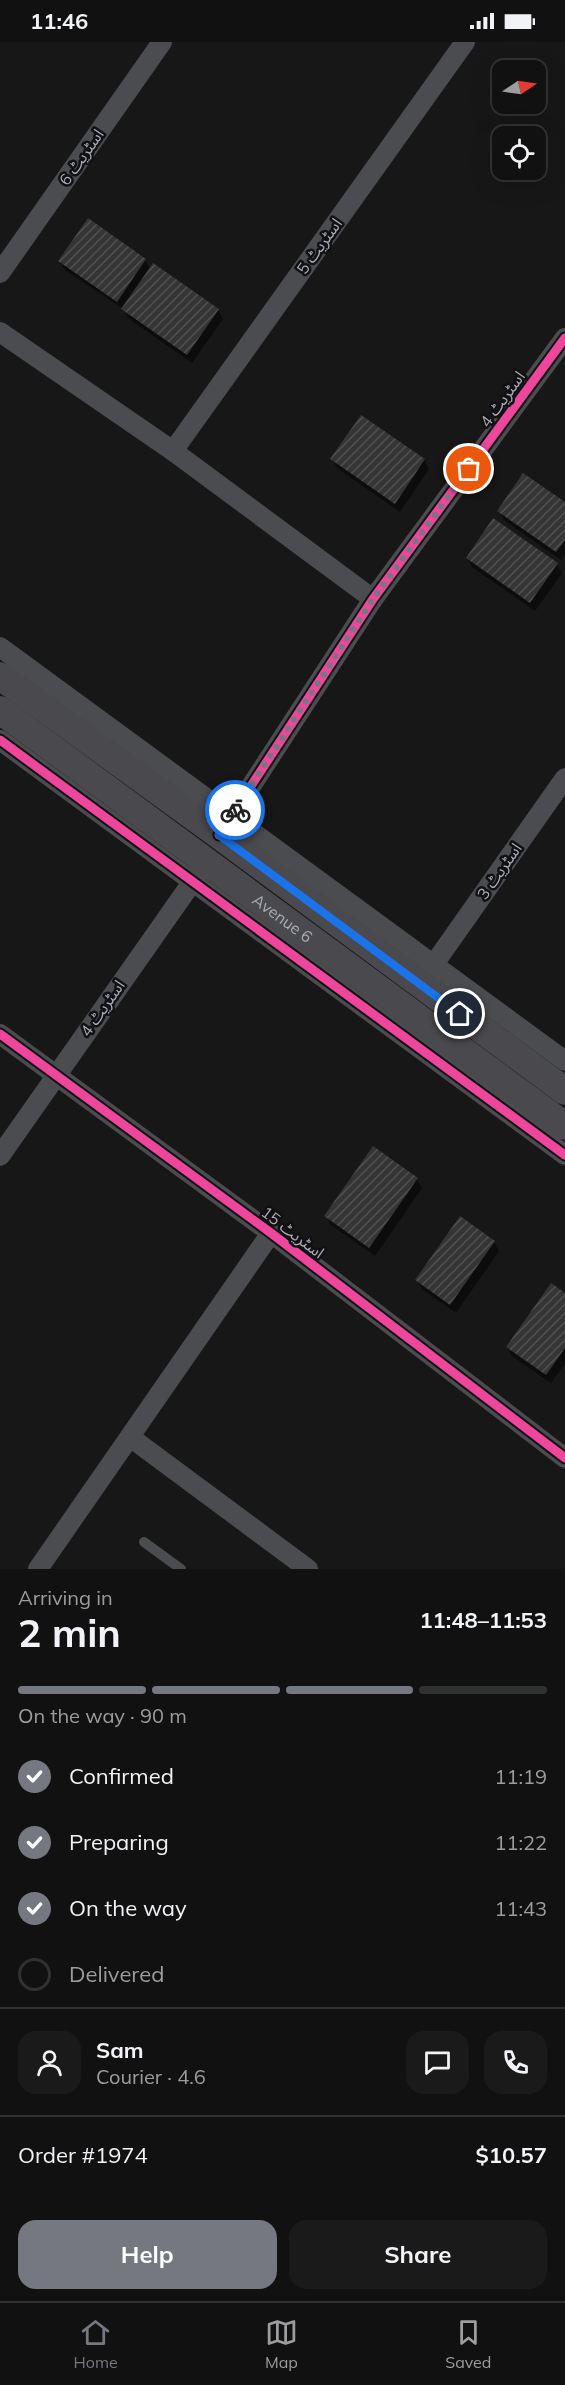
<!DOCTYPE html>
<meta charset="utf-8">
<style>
body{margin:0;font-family:Mulish,"Noto Sans Arabic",sans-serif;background:#1a1a1a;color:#f1f3f6;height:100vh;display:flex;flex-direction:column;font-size:22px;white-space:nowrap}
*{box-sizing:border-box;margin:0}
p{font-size:20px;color:#9c9d9f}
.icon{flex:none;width:33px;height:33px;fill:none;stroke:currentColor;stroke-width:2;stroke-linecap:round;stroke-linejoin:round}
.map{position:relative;height:1527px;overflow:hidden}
.sheet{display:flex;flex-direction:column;background:#111;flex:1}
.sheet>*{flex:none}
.needle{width:39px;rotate:77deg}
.fabs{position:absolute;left:492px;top:18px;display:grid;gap:12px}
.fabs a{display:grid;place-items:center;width:54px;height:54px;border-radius:12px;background:#111;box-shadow:0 6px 24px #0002,0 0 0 2px #303131;font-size:30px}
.pin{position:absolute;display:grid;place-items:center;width:51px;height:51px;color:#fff;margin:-26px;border:3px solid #fff;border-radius:50%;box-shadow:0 2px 6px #0007}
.courier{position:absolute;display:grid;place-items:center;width:60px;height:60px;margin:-30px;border:4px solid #1a73e8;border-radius:50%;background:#fff;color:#222;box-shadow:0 2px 8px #0007}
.headline em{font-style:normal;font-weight:700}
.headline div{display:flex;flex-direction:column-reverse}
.headline{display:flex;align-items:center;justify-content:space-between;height:102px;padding:0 18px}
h1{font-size:39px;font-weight:700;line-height:45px}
.bar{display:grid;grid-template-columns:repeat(4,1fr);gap:9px 6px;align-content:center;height:72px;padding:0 18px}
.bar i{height:8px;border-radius:4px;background:#303131}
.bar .current{background:#757880}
.bar p{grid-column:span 4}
.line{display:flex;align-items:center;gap:15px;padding:0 18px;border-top:2px solid #303131}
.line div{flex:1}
.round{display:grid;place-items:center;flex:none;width:63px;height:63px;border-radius:18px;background:#1a1a1a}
ol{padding:0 18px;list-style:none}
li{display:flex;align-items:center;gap:18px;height:66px}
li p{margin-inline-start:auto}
li .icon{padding:6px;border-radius:50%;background:#757880;color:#fff;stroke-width:4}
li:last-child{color:#9c9d9f}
li i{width:33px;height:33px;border:3px solid #303131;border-radius:50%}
.cta{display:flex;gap:12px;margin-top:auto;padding:12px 18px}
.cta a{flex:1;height:69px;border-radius:18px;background:#757880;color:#fff;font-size:24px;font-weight:700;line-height:69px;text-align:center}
.cta a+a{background:#1a1a1a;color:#f1f3f6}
.status{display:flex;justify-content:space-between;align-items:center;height:42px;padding:0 30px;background:#111;direction:ltr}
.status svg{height:16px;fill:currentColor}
.menu{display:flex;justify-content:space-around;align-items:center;height:84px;border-top:2px solid #303131;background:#111;font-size:16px;color:#9c9d9f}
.menu a{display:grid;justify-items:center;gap:3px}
.menu .current{color:#757880}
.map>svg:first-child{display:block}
.shadow{fill:#0007}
.building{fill:url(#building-hatch)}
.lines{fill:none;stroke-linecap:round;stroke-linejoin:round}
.lane{stroke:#4b4c50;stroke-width:10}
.street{stroke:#4b4c50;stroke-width:20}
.secondary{stroke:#4a4a4e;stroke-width:28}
.cycleway-casing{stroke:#111113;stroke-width:13}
.cycleway{stroke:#ed469a;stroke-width:9}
.done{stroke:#757880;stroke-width:6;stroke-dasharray:0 10.8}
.route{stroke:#1a73e8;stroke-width:8}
.labels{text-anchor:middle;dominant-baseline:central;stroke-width:5;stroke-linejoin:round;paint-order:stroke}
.street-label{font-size:16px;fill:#a8adb8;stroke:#111113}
</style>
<div class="status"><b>11:46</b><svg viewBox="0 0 49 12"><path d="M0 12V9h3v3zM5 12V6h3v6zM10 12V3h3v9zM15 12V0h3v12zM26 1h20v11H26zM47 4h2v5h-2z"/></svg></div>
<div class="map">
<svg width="565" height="1527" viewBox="0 0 565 1527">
<defs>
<pattern id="building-hatch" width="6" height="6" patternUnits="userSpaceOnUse" patternTransform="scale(1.5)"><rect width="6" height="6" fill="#353536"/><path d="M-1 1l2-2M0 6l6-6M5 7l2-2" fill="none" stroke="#4f5051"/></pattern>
</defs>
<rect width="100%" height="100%" fill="#171717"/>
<g class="shadow">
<path d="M88 178 145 218 151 227 218 268 223 277 192 321 128 276 123 267 65 228 60 219Z"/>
<path d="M332 417 424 418 429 427 400 470 337 426Z"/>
<path d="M565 462V513L561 518 504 478 499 469Z"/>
<path d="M467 516 556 522 562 531 535 569 472 525Z"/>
<path d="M374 1106 417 1137 422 1146 375 1214 331 1183 326 1174Z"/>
<path d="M494 1200 499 1209 456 1271 422 1247 417 1238Z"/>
<path d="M565 1253V1322L551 1341 512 1314 507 1305Z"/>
</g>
<g class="building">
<path d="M88 176 146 217 117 260 58 219Z"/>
<path d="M153 221 219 267 187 313 121 267Z"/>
<path d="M361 373 425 417 395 462 330 417Z"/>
<path d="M523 431 565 460V498L556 510 497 469Z"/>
<path d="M493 476 558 521 530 561 466 516Z"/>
<path d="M373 1104 418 1136 369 1206 324 1174Z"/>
<path d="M460 1174 495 1199 450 1263 415 1238Z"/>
<path d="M551 1241 565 1251V1306L546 1333 506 1305Z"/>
</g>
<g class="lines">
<path class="lane" d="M144 1500 181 1527"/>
<g class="street">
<path d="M0 231 162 0"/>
<path d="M0 290 173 409 373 557"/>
<path d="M173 409 465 0"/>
<path d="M0 605 565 1019"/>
<path d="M0 698 565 1113"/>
<path d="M225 784 373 557 565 296"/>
<path d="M434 922 565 736"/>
<path d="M0 992 271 1191 565 1416"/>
<path d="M0 1114 200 829"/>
<path d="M130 1395 308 1527"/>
<path d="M38 1527 271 1191"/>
</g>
<g class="secondary">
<path d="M0 634 219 793 565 1049"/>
<path id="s1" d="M0 668 565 1084"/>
</g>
<defs>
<g id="cycleway">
<path d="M0 698 565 1113"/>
<path d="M219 793 373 557 565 296"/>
<path d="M0 992 271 1191 565 1416"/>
</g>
</defs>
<use href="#cycleway" class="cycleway-casing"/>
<use href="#cycleway" class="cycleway"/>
</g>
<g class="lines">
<path class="done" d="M235 768 373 557 469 427"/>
<path class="route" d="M235 768 219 793 460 972"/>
</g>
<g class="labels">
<g class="street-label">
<text transform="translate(81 115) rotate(-55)">اسٹریٹ 6</text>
<text transform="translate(319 204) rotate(-54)">اسٹریٹ 5</text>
<text transform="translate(502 357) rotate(-54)">اسٹریٹ 4</text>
<text transform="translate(499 829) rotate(-55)">اسٹریٹ 3</text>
<text stroke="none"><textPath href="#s1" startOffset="351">Avenue 6</textPath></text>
<text transform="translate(102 966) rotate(-55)">اسٹریٹ 4</text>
<text transform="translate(293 1190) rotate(37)">اسٹریٹ 15</text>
</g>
</g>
</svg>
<div class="fabs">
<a><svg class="needle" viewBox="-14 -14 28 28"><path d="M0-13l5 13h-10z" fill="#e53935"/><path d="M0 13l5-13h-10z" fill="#9c9d9f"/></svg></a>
<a><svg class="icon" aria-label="locate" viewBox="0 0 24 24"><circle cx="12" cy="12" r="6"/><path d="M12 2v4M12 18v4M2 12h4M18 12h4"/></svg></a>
</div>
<div class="pin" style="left:469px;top:427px;background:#ea580c"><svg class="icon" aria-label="bag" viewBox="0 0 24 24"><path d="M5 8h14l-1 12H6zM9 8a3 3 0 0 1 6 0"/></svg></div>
<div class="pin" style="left:460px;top:972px;background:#1f2937"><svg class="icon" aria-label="home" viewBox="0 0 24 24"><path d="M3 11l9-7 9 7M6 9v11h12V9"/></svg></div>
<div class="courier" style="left:235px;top:768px"><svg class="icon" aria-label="bike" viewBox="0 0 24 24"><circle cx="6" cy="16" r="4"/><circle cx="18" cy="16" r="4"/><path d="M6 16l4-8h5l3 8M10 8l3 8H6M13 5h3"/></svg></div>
</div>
<section class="sheet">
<div class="headline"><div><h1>2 min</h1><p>Arriving in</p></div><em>11:48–11:53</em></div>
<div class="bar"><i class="current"></i><i class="current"></i><i class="current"></i><i></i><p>On the way · 90 m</p></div>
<ol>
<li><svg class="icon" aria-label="check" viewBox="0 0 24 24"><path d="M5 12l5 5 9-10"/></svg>Confirmed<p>11:19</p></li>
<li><svg class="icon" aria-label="check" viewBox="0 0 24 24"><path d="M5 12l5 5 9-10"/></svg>Preparing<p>11:22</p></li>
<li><svg class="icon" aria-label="check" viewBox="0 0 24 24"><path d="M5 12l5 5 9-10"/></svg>On the way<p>11:43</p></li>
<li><i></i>Delivered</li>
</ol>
<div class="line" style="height:108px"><a class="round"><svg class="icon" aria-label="person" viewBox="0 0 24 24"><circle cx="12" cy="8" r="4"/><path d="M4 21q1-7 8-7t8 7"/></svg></a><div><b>Sam</b><p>Courier · 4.6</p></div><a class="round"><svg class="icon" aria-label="chat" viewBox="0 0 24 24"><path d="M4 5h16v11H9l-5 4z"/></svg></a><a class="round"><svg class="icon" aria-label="phone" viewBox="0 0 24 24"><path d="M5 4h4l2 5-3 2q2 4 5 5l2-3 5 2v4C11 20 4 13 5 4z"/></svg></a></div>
<div class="line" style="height:78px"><div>Order #1974</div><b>$10.57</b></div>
<div class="cta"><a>Help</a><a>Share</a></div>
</section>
<nav class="menu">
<a class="current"><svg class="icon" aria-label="home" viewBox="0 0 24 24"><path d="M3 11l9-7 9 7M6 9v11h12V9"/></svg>Home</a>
<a><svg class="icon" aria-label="map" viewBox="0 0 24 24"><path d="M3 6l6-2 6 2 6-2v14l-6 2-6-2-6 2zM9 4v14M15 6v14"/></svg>Map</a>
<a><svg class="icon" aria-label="saved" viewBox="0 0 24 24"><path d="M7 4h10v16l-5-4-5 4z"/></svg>Saved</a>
</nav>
